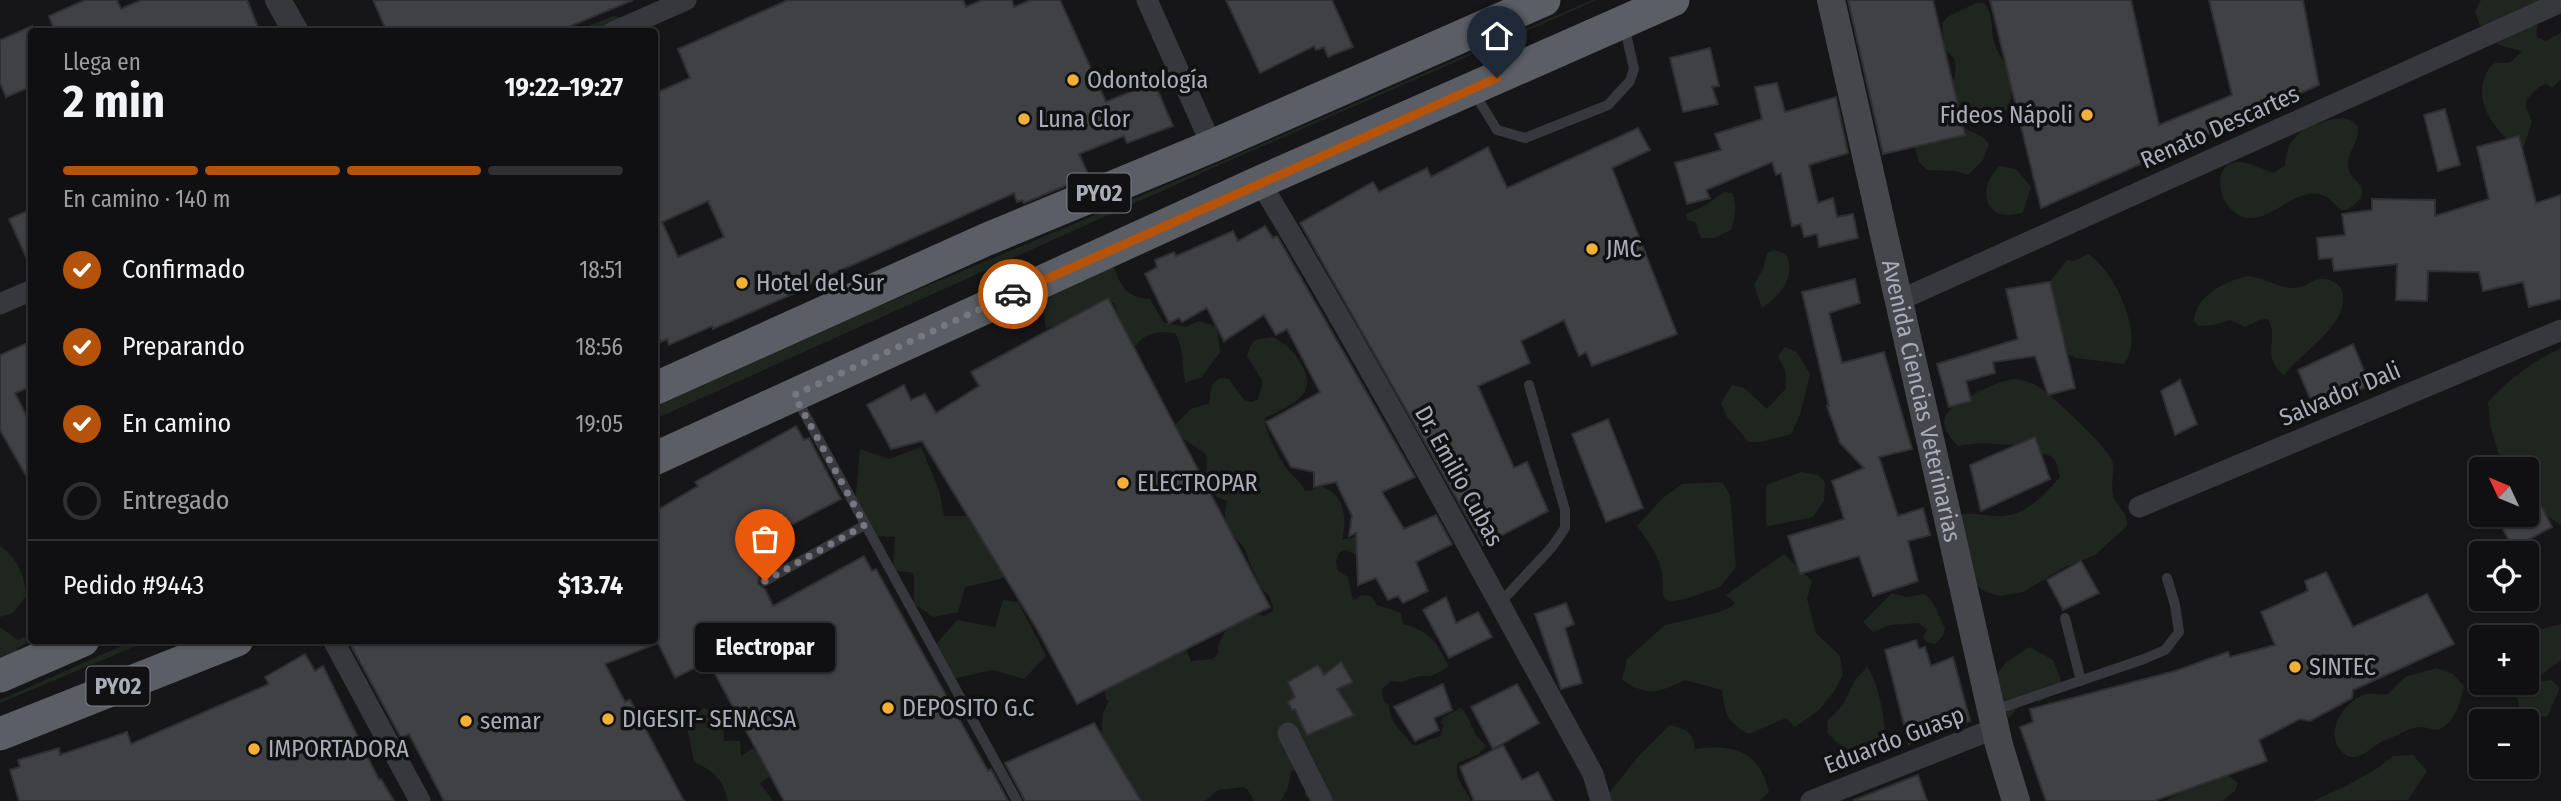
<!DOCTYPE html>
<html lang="es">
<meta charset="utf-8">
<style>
body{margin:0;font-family:"Fira Sans Condensed",sans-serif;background:#19191b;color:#f1f3f6;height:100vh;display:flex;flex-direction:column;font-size:26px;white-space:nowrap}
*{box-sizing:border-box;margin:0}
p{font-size:23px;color:#9c9d9f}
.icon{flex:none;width:38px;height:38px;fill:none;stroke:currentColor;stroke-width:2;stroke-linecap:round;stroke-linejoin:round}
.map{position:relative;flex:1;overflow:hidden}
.panel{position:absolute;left:28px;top:28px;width:630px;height:616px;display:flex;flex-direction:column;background:#101012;border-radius:7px;box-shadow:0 2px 5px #0004,0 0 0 2px #303032}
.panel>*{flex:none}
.needle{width:46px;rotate:314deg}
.buttons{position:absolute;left:2469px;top:457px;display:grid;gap:14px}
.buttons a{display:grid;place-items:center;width:70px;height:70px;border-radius:7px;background:#101012;box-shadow:0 2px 5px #0004,0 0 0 2px #303032;font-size:35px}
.pin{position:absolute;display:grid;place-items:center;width:60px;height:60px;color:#fff;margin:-72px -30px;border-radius:50% 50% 50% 0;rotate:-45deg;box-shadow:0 0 7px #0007}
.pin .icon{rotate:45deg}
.courier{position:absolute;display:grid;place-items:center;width:70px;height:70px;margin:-35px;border:5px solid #b45309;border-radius:50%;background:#fff;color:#222;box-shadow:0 2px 9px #0007}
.bubble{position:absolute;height:49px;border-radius:7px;background:#101012;box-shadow:0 2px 5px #0004,0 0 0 2px #303032;font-size:23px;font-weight:700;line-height:49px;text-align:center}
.overview em{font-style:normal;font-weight:700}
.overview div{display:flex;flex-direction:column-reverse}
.overview{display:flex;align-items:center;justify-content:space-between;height:119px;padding:0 35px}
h1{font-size:46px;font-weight:700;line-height:52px}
.bar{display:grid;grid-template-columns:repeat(4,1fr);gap:10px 7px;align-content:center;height:84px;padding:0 35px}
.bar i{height:9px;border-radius:5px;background:#303032}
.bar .on{background:#b45309}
.bar p{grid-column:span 4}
.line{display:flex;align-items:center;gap:18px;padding:0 35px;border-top:2px solid #303032}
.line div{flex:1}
ol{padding:0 35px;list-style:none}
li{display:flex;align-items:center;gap:21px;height:77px}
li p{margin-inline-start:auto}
li .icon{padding:7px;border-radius:50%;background:#b45309;color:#fff;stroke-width:4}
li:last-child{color:#9c9d9f}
li i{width:38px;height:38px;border:4px solid #303032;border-radius:50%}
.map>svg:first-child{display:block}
.green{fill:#1e261f}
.building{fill:#404145;stroke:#303034;stroke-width:2;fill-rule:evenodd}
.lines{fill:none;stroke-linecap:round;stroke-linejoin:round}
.service{stroke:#37383d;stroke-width:10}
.minor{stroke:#37383d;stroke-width:21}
.tertiary{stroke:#37383d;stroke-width:26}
.secondary{stroke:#45474d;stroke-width:28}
.trunk{stroke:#5b5e65;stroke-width:33}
.done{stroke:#757880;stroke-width:7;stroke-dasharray:0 12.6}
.route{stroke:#b45309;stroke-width:9}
.poi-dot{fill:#f2b134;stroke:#111113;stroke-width:2.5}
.labels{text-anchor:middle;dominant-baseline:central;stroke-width:7;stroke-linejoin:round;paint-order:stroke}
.shield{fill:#111113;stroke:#7b7e86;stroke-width:2}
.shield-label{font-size:23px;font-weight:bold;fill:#a8adb8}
.poi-label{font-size:24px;fill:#a8adb8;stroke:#111113;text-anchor:start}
.street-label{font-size:24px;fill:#a8adb8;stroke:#111113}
</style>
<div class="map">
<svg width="2561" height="801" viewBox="0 0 2561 801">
<rect width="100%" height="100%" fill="#161618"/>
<g class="green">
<path d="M1592 0H1597L1224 163 655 419V408L668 401 851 318 1223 161Z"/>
<path d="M2481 0H2552C2544 12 2534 22 2537 37L2545 41 2561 33V79L2552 88 2546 84 2539 87 2527 99 2526 107 2532 122 2524 146 2516 147C2496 130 2474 105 2485 76 2487 72 2490 65 2495 63 2500 62 2505 64 2511 62L2522 51C2493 44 2485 42 2475 12Z"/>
<path d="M1976 3H1984C1995 16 1990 30 1995 45 1999 57 2010 67 2011 80 2015 103 2004 128 1978 123L1956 101 1949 87 1954 80 1956 68 1955 60 1944 48 1942 24 1947 17Z"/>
<path d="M614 16 630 19 620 31 572 32Z"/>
<path d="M1960 117 1964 128 1983 137 1989 144 1983 160 1968 175 1956 171 1927 170 1919 162 1914 145Z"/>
<path d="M2343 118C2375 125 2346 148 2348 167 2350 182 2374 187 2355 204 2350 208 2348 210 2341 210 2336 206 2331 199 2325 196 2292 181 2262 240 2231 209 2218 197 2213 164 2237 162 2248 161 2263 169 2274 173L2285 165C2287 131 2312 122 2343 118Z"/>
<path d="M1999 166 2016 169 2031 187 2023 212C2003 220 1982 212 1987 186 1989 179 1995 171 1999 166Z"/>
<path d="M1724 192 1732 193C1738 206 1735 217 1731 230L1714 238H1701L1695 222 1687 220 1686 214 1704 206Z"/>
<path d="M1774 250 1786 254C1797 276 1780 296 1762 308L1754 285 1763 269 1767 253Z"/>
<path d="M2088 254C2114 269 2147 339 2124 364L2076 358 2062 351 2042 292 2067 260 2074 261Z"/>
<path d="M1109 255C1119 279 1121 298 1150 299L1163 322 1185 327 1199 321 1217 327 1220 352 1202 377 1185 383C1182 366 1184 348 1175 333 1156 331 1147 332 1134 347L1119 319 1114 302 1060 332 1053 327 1046 328 1040 290Z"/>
<path d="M2248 276C2264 277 2279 289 2295 288 2307 288 2313 277 2325 279 2334 280 2342 286 2343 295 2347 326 2301 353 2284 375 2259 356 2281 336 2267 319L2259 320 2245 327 2230 320 2213 325 2198 326 2194 320C2197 294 2226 281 2248 276Z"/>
<path d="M1272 337C1288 342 1313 371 1306 389 1300 403 1278 412 1265 418 1263 428 1280 460 1287 469 1294 479 1300 479 1305 491L1314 490 1319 486C1345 492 1347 517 1342 540L1361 535 1360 556 1345 550 1340 552 1336 560 1337 570 1348 577 1353 601 1361 595 1371 596 1377 605 1401 613 1403 624C1430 631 1437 642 1449 667L1431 676H1420L1401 682 1391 681 1382 689 1383 700 1389 705C1389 722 1404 735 1414 746L1440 736 1444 725 1440 722 1444 717 1461 708C1470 716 1472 731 1478 738 1481 741 1485 743 1486 746L1479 754 1458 763C1453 778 1465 788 1471 801H1313L1305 796V761L1291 772 1288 787 1281 801H1254L1248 790 1243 787 1218 790 1205 801H1127L1100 748 1103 713 1109 701 1106 699 1105 691 1110 681 1185 647 1191 661 1212 659 1218 654V646L1233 615 1251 612 1264 616 1273 611V606L1268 594C1259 590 1250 562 1245 550 1240 540 1225 532 1225 518 1224 513 1227 506 1227 501 1213 498 1208 488 1202 476L1207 469 1206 454 1182 438 1175 425 1191 409 1210 403C1210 392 1210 383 1220 378L1229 379 1244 400 1252 402 1258 399 1263 382 1247 356C1252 338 1255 340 1272 337Z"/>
<path d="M1784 347 1796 351 1810 374 1800 415 1791 434 1761 442H1749L1727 417 1721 403 1732 385 1744 388 1767 409 1786 388 1785 370 1778 357Z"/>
<path d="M2561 348V525C2532 505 2527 505 2527 469H2503L2490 424 2488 402C2510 378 2532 362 2561 348Z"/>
<path d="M2014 379C2023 380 2031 382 2039 387 2053 396 2107 447 2112 460 2116 472 2109 485 2114 498 2119 508 2128 514 2127 526L2095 555 2065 567 2023 592 1999 596 1984 591 1969 578 1957 515C1971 512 1982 515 1996 516 2024 518 2043 496 2060 477L2056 462 2051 456 2014 445 1981 443 1958 446C1933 421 1945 410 1971 396 1985 388 1998 382 2014 379Z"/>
<path d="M921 447 939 490 944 516H968L1025 573 965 587 958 612 934 617 914 604V573L893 570 895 537 872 536 855 505 860 449 889 459Z"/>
<path d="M1801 472 1818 475 1825 482 1824 501 1813 517 1769 526 1766 523V485Z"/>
<path d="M1722 482 1730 495 1736 567 1720 587 1685 599 1669 602 1663 595C1664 561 1656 553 1637 526L1663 498 1682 484Z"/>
<path d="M0 546C17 557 25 577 26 596L13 613 0 617Z"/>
<path d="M1784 554 1812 581 1807 599 1816 633 1840 656 1843 675 1833 693 1819 710 1795 727 1786 718 1749 734C1727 722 1725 715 1722 690L1685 680C1657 693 1650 697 1622 680L1627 659 1665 625 1716 613 1731 607 1735 603 1726 595Z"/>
<path d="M1892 593 1906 597 1924 594C1935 601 1938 617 1945 628L1943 636 1935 644 1926 642 1923 637 1927 630 1919 623 1890 625 1873 632 1863 622Z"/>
<path d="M1003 600 1018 602 1046 656 1024 679 993 670 952 679 932 649 957 620 995 627Z"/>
<path d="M2561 624V660L2540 676H2527V637H2524C2536 629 2548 628 2561 624Z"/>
<path d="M0 627 18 640 31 634V640L21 646 0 666Z"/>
<path d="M135 640 148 641 0 703V700Z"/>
<path d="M2030 647 2053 660 2061 680C2055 692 2051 697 2038 702L2029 693 2022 695 2020 705 2009 718 2003 708 1997 674 2006 662Z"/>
<path d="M1867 667C1877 677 1888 728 1884 742 1881 751 1871 756 1863 760L1835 741 1827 732 1828 720 1842 706 1855 680Z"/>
<path d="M2437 668 2453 674 2464 686C2461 700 2456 720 2442 728 2436 732 2428 727 2421 727 2409 727 2397 736 2386 740 2375 743 2360 762 2348 756 2321 741 2340 705 2361 696 2370 692 2379 695 2388 694L2405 677Z"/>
<path d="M2551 680 2560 688 2547 717 2521 712 2515 691 2524 684Z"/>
<path d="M704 708 722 715 724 741H740L741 756 753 748 772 775 760 783 773 801H728C723 779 714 771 694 762L686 723Z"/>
<path d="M1670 725C1686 729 1693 731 1695 749 1735 744 1759 751 1769 792L1759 801H1603L1637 758Z"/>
<path d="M2413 755 2427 771 2408 800 2313 801 2344 787 2378 768 2393 756Z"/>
<path d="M2226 774 2238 783 2235 791 2222 801H2165L2204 780Z"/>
</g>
<g class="building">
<path d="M85 0H117L121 9 141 0H247L260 32H55L49 16Z"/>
<path d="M373 0H633L556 32H387Z"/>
<path d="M788 0H963L966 7 982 0H1012L1014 7 1031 0H1060L1106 102 1154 82 1173 126 1127 143 1124 136 1079 154 1089 176 1024 203 1022 200 1017 202 1014 193 794 291 795 293 713 329 712 326 669 345 667 339 661 342 654 328V94L690 78 678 49ZM708 201 724 237 678 257 662 222Z"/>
<path d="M1226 0H1332L1353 47 1328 57 1324 47 1316 50 1314 46 1260 73Z"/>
<path d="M1848 0H1933L1965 135 1883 154Z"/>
<path d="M1990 0H2131L2159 125 2232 95 2209 0H2303L2319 85 2041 208Z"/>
<path d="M32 26V86L6 97 0 83V40Z"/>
<path d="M1710 48 1719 86 1712 87 1718 104 1683 112 1670 58Z"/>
<path d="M1777 83 1785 112 1836 97 1848 153 1809 165 1818 203 1833 198 1837 217 1853 214 1858 238 1819 247 1817 234 1804 237 1801 224 1792 226 1781 173 1776 175 1772 162 1706 190 1710 198 1687 204 1675 163 1721 150 1715 134 1762 119 1755 87Z"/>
<path d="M2445 109 2460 165 2438 171 2424 115Z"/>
<path d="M1638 128 1650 150 1612 168 1677 334 1592 366 1586 352 1579 356 1564 320 1521 341 1530 363 1478 386 1514 468 1527 462 1548 511 1483 545 1300 223 1373 182 1379 192 1427 168 1431 177 1488 147 1507 188Z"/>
<path d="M2519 136 2536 203 2561 195V299L2529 307 2523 282 2483 291 2479 272 2428 271 2427 301 2396 300 2397 264 2334 271 2332 258 2319 259 2317 238 2345 235 2342 214 2372 210V199L2435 200V216L2489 199 2477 147Z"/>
<path d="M32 209V270L9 219Z"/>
<path d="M1265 226 1273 238 1277 236 1415 477 1382 492 1404 529 1436 515 1452 544 1416 562 1428 591 1403 603 1398 596 1388 600 1376 578 1358 585 1356 533 1349 536 1352 516 1336 482 1314 487V472L1291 467 1266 422 1320 392 1287 329 1276 335 1264 315 1224 341 1207 308 1182 322 1179 318 1169 323 1145 274 1157 267 1155 260 1174 252 1176 256 1233 231 1238 241Z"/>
<path d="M1855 279 1860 303 1829 313 1842 363 1884 352 1912 449 1879 457 1898 516 1923 508 1930 535 1908 541 1918 581 1873 596 1859 556 1800 574 1788 536 1844 519 1832 481 1864 468 1840 443 1827 406H1829L1802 292Z"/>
<path d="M2050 282 2075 388 2048 395 2035 356 1993 362 1995 373 1966 381 1971 401 1949 407 1937 364 2018 339 2006 289Z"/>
<path d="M1108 298 1270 607 1077 704 1038 631 922 441 891 449 867 405 904 385 911 400 925 394 936 413 979 386 971 372Z"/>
<path d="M25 344 32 358V386L15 393 32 427V486L0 430V355Z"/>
<path d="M2353 344 2370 385 2315 410 2298 370Z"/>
<path d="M2180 380 2197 424 2175 435 2161 391Z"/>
<path d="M1608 419 1643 508 1606 522 1572 434Z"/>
<path d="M796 426 804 440 809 438 841 499 745 549 759 576 758 584 765 589 773 606 864 556 872 571 876 569 988 771 991 769 1008 801H784L708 661 675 678 658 643 605 664 625 702 630 700 684 801H444L409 734 401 738 348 640H657L654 636V512L698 486 695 482Z"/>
<path d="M2035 437 2050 479 1981 511 1970 465Z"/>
<path d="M2527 479 2552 527 2513 548 2495 514H2527Z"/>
<path d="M2081 561 2099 593 2063 610 2047 580Z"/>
<path d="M2326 572 2353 627 2427 594 2454 644 2353 690 2352 698 2310 721 2300 719 2259 740 2267 761 2154 801H2046L2020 727 2033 722 2030 709 2175 671 2228 652 2230 657 2275 645 2261 612 2308 591 2305 581Z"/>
<path d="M1446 597 1456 623 1478 612 1492 637 1449 658 1423 610Z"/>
<path d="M1566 603 1574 624 1565 628 1582 683 1561 689 1535 614Z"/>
<path d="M1916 640 1919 649 1925 647 1931 666 1953 657 1970 721 1909 744 1885 650Z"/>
<path d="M305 654 315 671 323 666 379 780 381 779 394 801H19L10 770 20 767 18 760 59 748 60 755 127 732 131 744 269 684 265 677Z"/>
<path d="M1341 662 1353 682 1337 689 1354 715 1307 735 1295 709 1292 710 1288 702 1295 697 1288 682 1318 665 1324 675Z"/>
<path d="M1443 684 1452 710 1434 718 1439 730 1415 741 1394 707Z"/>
<path d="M1517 684 1539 723 1493 749 1471 707Z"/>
<path d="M1094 723 1141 801H1025L1005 763Z"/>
<path d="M1503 745 1522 780 1538 772 1553 801H1474L1460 767Z"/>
<path d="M1918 775 1927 801H1854V800Z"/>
</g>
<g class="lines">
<g class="service">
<path d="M1473 91 1497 130 1525 138 1608 105 1630 81 1634 69 1624 25"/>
<path d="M796 398 1017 801"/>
<path d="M765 581 865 525"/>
<path d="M1499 604 1552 547 1565 528V510L1529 385"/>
<path d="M2065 618 2081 681"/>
<path d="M1992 711 2144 659 2165 650 2179 632 2175 605 2167 578"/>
</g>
<g class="minor">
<path d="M1147 0 1212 146"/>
<path d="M613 32 686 0"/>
<path d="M1260 182C1377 376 1484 576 1593 774L1601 801"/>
<path d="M1900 300 2561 2"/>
<path d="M0 304 32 290"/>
<path d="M2139 507 2561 330"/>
<path d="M333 640 420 801"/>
<path d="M1288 733 1322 801"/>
<path d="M1811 801 1996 728"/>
</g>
<path class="tertiary" d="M278 0 296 32"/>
<path class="secondary" id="s1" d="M1831 0 1999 745 2016 801"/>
<g class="trunk">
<path d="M654 389 985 240 1212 146 1544 0"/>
<path d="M654 459 1260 182 1673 0"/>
<path d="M0 676 83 640"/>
<path d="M0 734 237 640"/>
</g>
</g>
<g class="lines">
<path class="done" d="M765 581 865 525 794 395 1013 294"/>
<path class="route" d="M1013 294 1497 78"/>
</g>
<g class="poi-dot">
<circle cx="1073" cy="80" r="7"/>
<circle cx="2087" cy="115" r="7"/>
<circle cx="1024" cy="119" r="7"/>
<circle cx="1592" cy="249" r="7"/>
<circle cx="742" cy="283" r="7"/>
<circle cx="1123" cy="483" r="7"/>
<circle cx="2295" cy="667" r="7"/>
<circle cx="888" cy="708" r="7"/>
<circle cx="608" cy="719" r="7"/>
<circle cx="466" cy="721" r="7"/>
<circle cx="254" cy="749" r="7"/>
</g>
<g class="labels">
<g class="shield">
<rect x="1067.5" y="173.5" width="63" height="39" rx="5"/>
<rect x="86.5" y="666.5" width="63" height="39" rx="5"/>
</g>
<g class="shield-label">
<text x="1099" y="193">PY02</text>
<text x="118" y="686">PY02</text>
</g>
<g class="poi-label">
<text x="1087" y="80">Odontología</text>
<text x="2073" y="115" text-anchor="end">Fideos Nápoli</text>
<text x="1038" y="119">Luna Clor</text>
<text x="1606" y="249">JMC</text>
<text x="756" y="283">Hotel del Sur</text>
<text x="1137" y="483">ELECTROPAR</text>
<text x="2309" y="667">SINTEC</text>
<text x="902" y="708">DEPOSITO G.C</text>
<text x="622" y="719">DIGESIT- SENACSA</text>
<text x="480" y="721">semar</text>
<text x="268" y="749">IMPORTADORA</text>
</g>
<g class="street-label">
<text transform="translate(2220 127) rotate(-24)">Renato Descartes</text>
<text transform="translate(2340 394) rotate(-23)">Salvador Dali</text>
<text stroke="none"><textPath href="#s1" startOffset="411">Avenida Ciencias Veterinarias</textPath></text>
<text transform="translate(1459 476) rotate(61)">Dr. Emilio Cubas</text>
<text transform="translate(1894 740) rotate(-21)">Eduardo Guasp</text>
</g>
</g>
</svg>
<div class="buttons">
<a><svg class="needle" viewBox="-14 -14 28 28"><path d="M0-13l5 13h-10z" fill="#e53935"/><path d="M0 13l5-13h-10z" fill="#9c9d9f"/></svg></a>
<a><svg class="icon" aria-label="locate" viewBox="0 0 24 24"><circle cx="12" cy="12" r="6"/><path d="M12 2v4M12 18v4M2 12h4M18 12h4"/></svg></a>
<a>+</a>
<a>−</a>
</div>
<div class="pin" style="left:765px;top:581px;background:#ea580c"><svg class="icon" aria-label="bag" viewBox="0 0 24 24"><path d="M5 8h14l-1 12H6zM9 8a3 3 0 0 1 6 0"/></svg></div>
<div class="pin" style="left:1497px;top:78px;background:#1f2937"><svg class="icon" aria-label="home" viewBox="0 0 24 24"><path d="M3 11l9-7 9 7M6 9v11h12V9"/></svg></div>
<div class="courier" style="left:1013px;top:294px"><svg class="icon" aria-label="car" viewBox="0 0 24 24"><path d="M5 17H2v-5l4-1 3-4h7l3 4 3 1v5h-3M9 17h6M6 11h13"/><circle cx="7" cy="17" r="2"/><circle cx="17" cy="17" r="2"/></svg></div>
<div class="bubble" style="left:695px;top:623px;width:140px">Electropar</div>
<section class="panel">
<div class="overview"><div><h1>2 min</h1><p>Llega en</p></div><em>19:22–19:27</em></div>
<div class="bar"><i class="on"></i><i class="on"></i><i class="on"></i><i></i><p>En camino · 140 m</p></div>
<ol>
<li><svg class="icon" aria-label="check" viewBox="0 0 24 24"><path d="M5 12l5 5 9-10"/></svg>Confirmado<p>18:51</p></li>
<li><svg class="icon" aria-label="check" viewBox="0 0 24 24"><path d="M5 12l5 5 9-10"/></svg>Preparando<p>18:56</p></li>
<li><svg class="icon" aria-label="check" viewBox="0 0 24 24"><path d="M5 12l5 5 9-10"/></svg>En camino<p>19:05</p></li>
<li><i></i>Entregado</li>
</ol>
<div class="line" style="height:91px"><div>Pedido #9443</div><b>$13.74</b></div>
</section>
</div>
